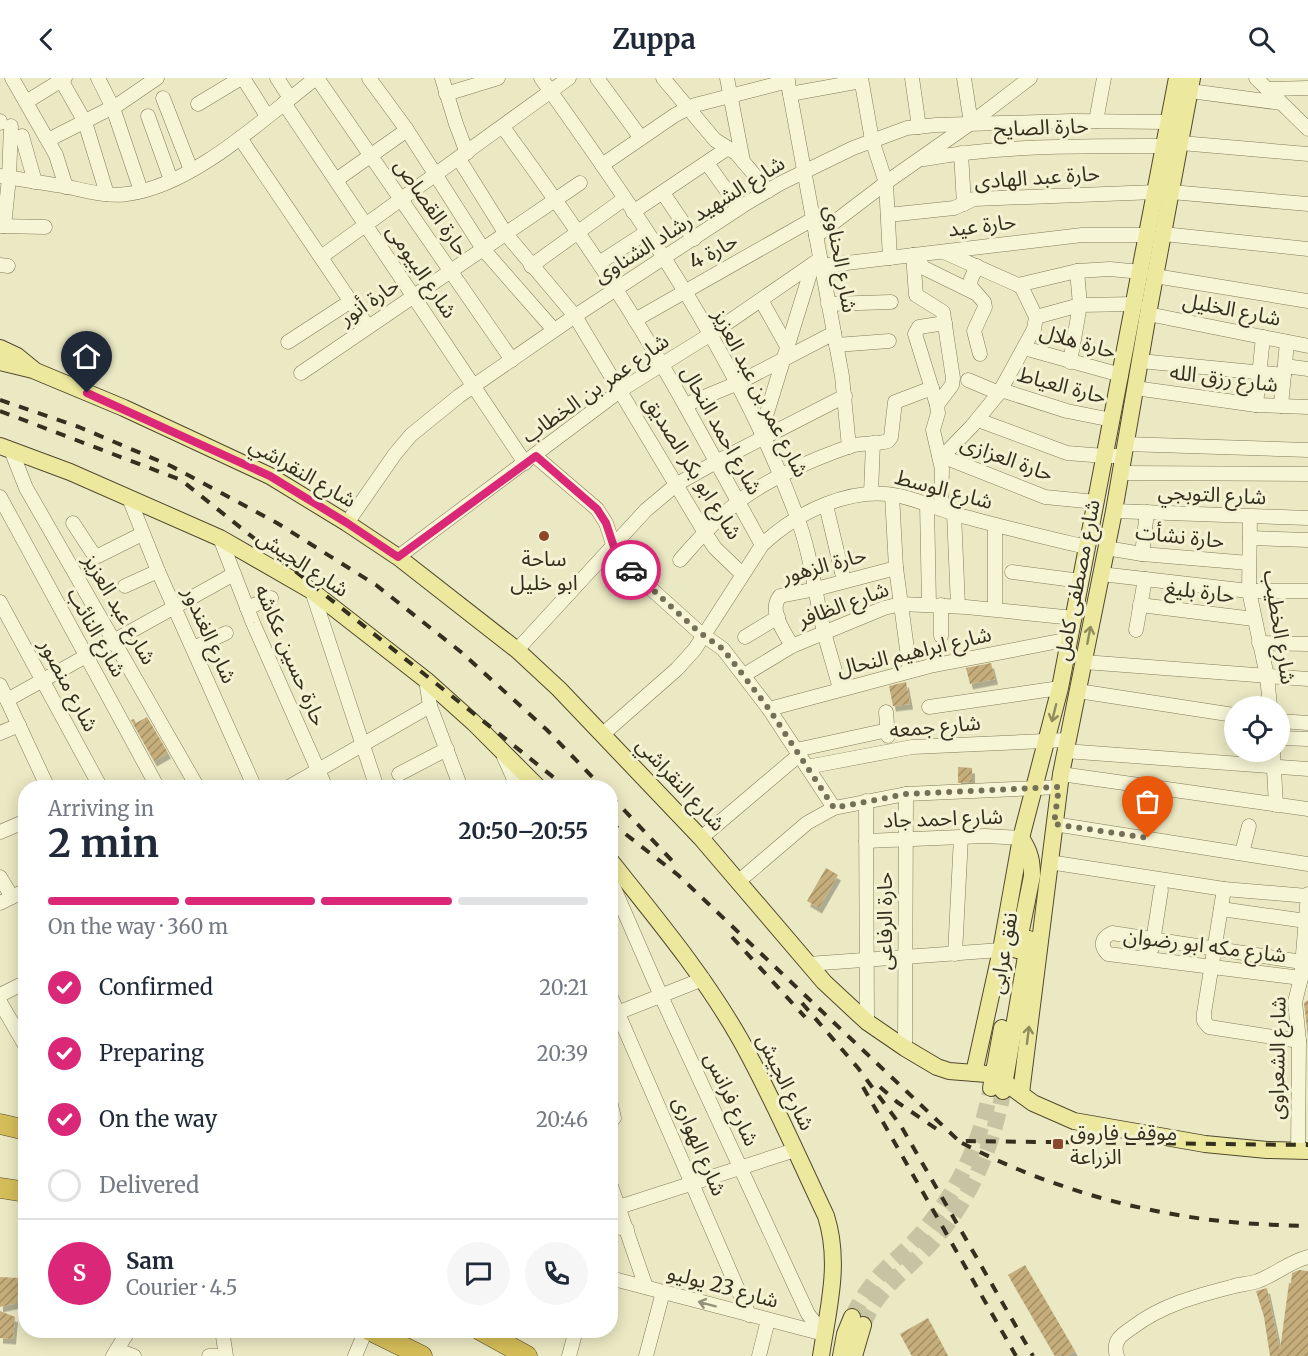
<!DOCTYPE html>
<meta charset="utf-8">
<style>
body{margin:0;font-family:Merriweather,"Noto Sans Arabic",serif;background:#f6f6f7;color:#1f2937;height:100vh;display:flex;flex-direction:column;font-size:22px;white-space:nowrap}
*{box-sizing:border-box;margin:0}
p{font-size:20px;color:#747a83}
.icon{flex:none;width:33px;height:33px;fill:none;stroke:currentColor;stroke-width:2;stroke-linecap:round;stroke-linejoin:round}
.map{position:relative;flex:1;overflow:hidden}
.sheet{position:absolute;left:18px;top:702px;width:600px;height:558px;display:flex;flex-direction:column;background:#fff;border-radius:24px;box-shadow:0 3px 15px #0003}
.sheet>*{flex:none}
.fabs{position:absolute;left:1224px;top:618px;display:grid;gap:12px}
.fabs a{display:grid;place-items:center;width:66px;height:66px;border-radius:50%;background:#fff;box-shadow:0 3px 15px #0003;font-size:30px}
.pin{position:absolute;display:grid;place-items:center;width:51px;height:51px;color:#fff;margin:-62px -26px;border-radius:50% 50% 50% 0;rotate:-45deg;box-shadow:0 0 6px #0007}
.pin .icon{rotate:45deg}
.courier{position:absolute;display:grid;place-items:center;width:60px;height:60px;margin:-30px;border:4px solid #db2777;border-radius:50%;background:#fff;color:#222;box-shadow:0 2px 8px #0007}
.headline em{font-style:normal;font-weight:700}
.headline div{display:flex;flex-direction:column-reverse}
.headline{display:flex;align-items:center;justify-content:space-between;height:102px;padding:0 30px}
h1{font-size:39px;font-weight:700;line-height:45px}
.bar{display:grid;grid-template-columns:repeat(4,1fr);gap:9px 6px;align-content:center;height:72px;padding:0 30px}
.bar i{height:8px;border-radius:4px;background:#e0e1e3}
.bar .selected{background:#db2777}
.bar p{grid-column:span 4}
.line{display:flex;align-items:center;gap:15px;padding:0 30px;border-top:2px solid #e0e1e3}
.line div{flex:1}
.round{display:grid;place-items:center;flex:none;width:63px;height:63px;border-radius:32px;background:#f6f6f7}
ol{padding:0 30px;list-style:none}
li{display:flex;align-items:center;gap:18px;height:66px}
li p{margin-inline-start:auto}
li .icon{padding:6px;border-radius:50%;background:#db2777;color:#fff;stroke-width:4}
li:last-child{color:#747a83}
li i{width:33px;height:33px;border:3px solid #e0e1e3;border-radius:50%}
header{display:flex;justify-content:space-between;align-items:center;height:78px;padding:0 30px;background:#fff;font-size:27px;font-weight:700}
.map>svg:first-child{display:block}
.building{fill:url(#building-hatch);filter:url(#shadow)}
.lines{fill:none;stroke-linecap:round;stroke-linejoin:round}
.major-tunnel{stroke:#c6c4a2;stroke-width:16;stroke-dasharray:16 8;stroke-linecap:butt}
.minor-casing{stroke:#837b5b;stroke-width:15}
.major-casing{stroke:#51482f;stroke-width:18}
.highway-casing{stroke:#51482f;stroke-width:21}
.minor{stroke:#f6f5d5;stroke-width:14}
.major{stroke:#ece89d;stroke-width:16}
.highway{stroke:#d5be59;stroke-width:20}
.rail{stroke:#342f1e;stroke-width:4;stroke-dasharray:10 10;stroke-linecap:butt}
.oneway{stroke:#908c5e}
.oneway2{stroke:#95927a}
.done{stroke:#747058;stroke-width:6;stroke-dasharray:0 10.8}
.route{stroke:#db2777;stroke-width:8}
.poi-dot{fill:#8e472f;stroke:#f3f2d2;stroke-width:2}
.labels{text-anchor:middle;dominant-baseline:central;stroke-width:6;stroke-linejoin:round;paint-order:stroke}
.street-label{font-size:21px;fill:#342f1e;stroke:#f3f2d2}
.poi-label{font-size:21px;fill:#342f1e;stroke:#f3f2d2}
</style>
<header><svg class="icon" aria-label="back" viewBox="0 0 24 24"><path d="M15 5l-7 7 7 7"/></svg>Zuppa<svg class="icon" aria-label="search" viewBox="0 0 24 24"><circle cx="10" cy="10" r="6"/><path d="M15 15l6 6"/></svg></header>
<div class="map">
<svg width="1308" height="1278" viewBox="0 0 1308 1278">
<defs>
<pattern id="building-hatch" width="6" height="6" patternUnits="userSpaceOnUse" patternTransform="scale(1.5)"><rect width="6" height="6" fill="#c6ae7b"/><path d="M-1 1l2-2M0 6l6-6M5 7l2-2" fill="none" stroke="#a28e64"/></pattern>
<filter id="shadow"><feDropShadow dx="3" dy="5.5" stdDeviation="0" flood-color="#0004"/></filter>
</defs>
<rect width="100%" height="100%" fill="#ebe9c3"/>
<g class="building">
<path d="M991 585 995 601 970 606 966 590Z"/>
<path d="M906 604 910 626 893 628 889 608Z"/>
<path d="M147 639 168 675 154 683 131 642 134 641 136 645Z"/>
<path d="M958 689 972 690V704L958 705Z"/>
<path d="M826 790 838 797 819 830 807 823Z"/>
<path d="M1308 922V959L1304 925Z"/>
<path d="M1025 1187 1075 1273 1067 1278H1055L1008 1197Z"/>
<path d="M1299 1192 1308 1193V1278H1270L1264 1239 1256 1213 1267 1210 1280 1272 1289 1205H1291L1292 1195Z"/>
<path d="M0 1199 19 1200 17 1225 0 1229Z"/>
<path d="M0 1233 15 1239 13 1261 0 1260Z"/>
<path d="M928 1240 948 1278H912L900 1256Z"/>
</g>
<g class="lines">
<g class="major-tunnel">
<path d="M852 1239C859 1225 867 1212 877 1200 889 1186 904 1175 916 1161 957 1116 979 1069 991 1010"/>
<path d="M863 1247C877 1212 899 1199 924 1173 967 1130 992 1073 1003 1014"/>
</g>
<defs>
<g id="minor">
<path d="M12 0 56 77 66 109"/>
<path d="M60 0 85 44 107 116"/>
<path d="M98 0 113 30 141 113"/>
<path d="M243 0 267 38"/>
<path d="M277 0 290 20"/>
<path d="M317 0 512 282"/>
<path d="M369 0 407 52 483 171 554 252"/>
<path d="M442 0 456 46 467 75"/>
<path d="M541 0C639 138 738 279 797 439 811 476 815 516 824 554 829 573 835 592 840 611"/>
<path d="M597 0 641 60"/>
<path d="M663 0 715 62 736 75 768 113"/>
<path d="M727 0 743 83"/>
<path d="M787 0 842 298 849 369"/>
<path d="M861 0 872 62 886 105 890 180"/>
<path d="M912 0 919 49"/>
<path d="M964 0 971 45"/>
<path d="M1256 0 1308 51"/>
<path d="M1267 11 1308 10"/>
<path d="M1190 13 1281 25"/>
<path d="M446 16 498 0"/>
<path d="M790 16 861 3"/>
<path d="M163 20 191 92"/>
<path d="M26 24 65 0"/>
<path d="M284 25 525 385"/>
<path d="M198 26 241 0"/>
<path d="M148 38 171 102"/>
<path d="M0 43V45"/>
<path d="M1096 43 1104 0"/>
<path d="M503 49C541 102 580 155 615 210 669 293 714 381 762 467"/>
<path d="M22 58 35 104"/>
<path d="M240 60 368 249"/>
<path d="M48 62 119 26 157 0"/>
<path d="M1181 65 1308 76"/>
<path d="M961 75 964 126"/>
<path d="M459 81 506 156 575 238 705 455 715 470 742 496"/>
<path d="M924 81C1003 67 1084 68 1164 68"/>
<path d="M707 85 739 130"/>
<path d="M602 87 675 37 695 27 788 3"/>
<path d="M0 98C22 102 45 105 68 109 87 113 108 119 127 116 193 108 264 40 316 0"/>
<path d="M336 102 407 52"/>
<path d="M1171 114 1308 126"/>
<path d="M663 115 694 161"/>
<path d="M633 134 728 70"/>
<path d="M888 137 954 130 974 121 1156 114"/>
<path d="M0 148 45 149"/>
<path d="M4 148 9 100 11 48"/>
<path d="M1163 156 1308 171"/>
<path d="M816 158 891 101 971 45 1030 0"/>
<path d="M913 177 916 217 943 234 953 300 952 307 937 327"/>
<path d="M913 177 924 190 975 215"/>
<path d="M321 179 569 0"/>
<path d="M599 185 647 154"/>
<path d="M0 187 8 188"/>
<path d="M531 188 624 121"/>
<path d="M821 188 1082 157H1148"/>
<path d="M977 188 971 201 970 208 984 224 985 229 974 253 980 276"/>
<path d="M1155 198 1308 223"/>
<path d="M1018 207 1077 193 1110 191 1141 194"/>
<path d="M761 222 788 270"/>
<path d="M828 226 891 224"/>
<path d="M1148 236 1308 268"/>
<path d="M1036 239 1080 227 1135 226"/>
<path d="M635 242 813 141"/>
<path d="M288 264 351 223"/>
<path d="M836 267 889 263"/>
<path d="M1024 270 1121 297"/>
<path d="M1140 283 1284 297"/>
<path d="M1070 284 1080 227 1077 193"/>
<path d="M1285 288 1308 291"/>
<path d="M301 295 580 105"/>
<path d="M968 302 999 315"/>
<path d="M1135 310 1256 327 1308 329"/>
<path d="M1001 312 1067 333 1112 342"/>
<path d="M685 327 738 305 834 255"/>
<path d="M1256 327 1263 259"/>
<path d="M1281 328 1287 264"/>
<path d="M978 342 1067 375 1105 378H1123"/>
<path d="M761 354 813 186"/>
<path d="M1125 366 1308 372"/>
<path d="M11 372 26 410 198 710"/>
<path d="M939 377 1045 419 1096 424"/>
<path d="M535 378 597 431 606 445 615 472 627 489 699 554 723 571 769 631 834 730"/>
<path d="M942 379 972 348 999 315 1034 251 1036 239 1022 210 1018 207 944 174"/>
<path d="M1120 395 1308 396"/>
<path d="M871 415 873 365"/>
<path d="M892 417 896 490 910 593"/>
<path d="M0 419 158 710"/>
<path d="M129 420 158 493 255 710"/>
<path d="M927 426 929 526"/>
<path d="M826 427 844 503"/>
<path d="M941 431 942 391 933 352 938 335 937 327 915 256 919 249 945 245"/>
<path d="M1114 433 1308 440"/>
<path d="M954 435 958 528"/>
<path d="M1250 439 1249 513 1267 598 1270 628"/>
<path d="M73 445 92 474 98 478 142 456"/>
<path d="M347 445 395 376 411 357 459 318 575 238 747 125 781 105 853 70 907 50 936 47 1072 43 1169 44"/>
<path d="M995 447V531"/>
<path d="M220 460 253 545 326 710"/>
<path d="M1250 460 1308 462"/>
<path d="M1106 470 1142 476 1249 485"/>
<path d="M1142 476 1147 434"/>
<path d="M398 479 621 312 711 256 820 181"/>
<path d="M680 482C698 461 718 440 739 423 769 400 816 380 851 368 863 364 876 367 888 363L891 359 895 324 932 310"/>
<path d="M1012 494 1081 503"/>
<path d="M1101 496 1249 513H1308"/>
<path d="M125 508 158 493"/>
<path d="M312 513 377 710"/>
<path d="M0 524 101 710"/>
<path d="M941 527V558"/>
<path d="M1140 527 1254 541"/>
<path d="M247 530 271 520"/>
<path d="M1136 552 1145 501"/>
<path d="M745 559 778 539"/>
<path d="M1259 565 1308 566"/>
<path d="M792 568C784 553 768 533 780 518L816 511 896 490"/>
<path d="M193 570 226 555"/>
<path d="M517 572 646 432 677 406 716 384 845 318"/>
<path d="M1084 584 1308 601"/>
<path d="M744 597 792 568 884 530 901 526 966 529 1074 540"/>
<path d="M426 602 430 628 461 710"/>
<path d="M0 607 48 710"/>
<path d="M1078 613 1234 637"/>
<path d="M7 622 234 496"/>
<path d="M929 629 1060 610"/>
<path d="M769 631 930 588 1070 561"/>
<path d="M886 634 888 658"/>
<path d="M1280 643 1308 645"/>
<path d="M0 655 19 647"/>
<path d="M603 656 677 591 695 571 762 467C797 434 852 407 900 418 921 423 941 432 962 438 1004 449 1045 460 1087 469"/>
<path d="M1280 660 1308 661"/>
<path d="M796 672 888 652"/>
<path d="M1065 673 1308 691"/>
<path d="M1273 674 1276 727"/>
<path d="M504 679 518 710"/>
<path d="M807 689 912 669 1067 662"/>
<path d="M399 696 447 671"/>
<path d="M1061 696 1308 731"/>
<path d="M287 710 430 628"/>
<path d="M866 723 867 944"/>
<path d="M1054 746 1308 786"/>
<path d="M0 754 26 743"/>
<path d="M701 760 799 677"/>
<path d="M866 763 985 758 1021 760"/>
<path d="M1242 775 1249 748"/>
<path d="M1049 784 1224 811 1308 818"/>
<path d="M0 799 12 819"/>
<path d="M610 801 661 918 808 1236 816 1246 825 1253"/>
<path d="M739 803 807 745 834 730 906 716 1059 709"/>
<path d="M1224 811 1204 935V943L1209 949 1299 963"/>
<path d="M0 825 26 812"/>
<path d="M1221 831 1306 843"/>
<path d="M1152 870 1161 812"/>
<path d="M955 876 961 759"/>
<path d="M808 886 1001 872"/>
<path d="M1301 900 1108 876C1100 868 1101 860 1112 855L1302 884"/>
<path d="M0 917 26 904"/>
<path d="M610 917 749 1237"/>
<path d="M0 924 26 969"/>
<path d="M612 937 703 901"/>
<path d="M905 970 906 716"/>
<path d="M610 1023 614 1040 610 1044"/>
<path d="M1298 1073 1299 963 1295 924 1301 900 1308 816"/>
<path d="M610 1105 646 1209"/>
<path d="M619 1129 795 1072"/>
<path d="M610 1148 627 1151"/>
<path d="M610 1200 824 1256"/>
<path d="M222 1252 226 1278"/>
<path d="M117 1272 134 1278"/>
<path d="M113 1278 129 1252"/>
<path d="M209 1278H224"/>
<path d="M355 1278 366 1252"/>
<path d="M569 1278 576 1252"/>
<path d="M646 1278 663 1214"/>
<path d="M759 1278 768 1242"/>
<path d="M1117 1278C1112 1263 1121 1257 1133 1249 1162 1227 1196 1218 1231 1209 1240 1206 1249 1206 1258 1203 1276 1196 1289 1184 1308 1179"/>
</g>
<g id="major">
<path d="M0 270 17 278 33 291"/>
<path d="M0 284 33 292 124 330 270 398 347 445 398 479 517 572 559 611 701 760 824 904 867 944 905 970 937 989 949 993 987 996 999 1000 1033 1025 1074 1043 1205 1066 1267 1072 1308 1073"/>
<path d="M0 368 70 394 220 460 312 513 426 602 474 645 539 710"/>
<path d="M610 782C656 840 703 896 740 961 772 1018 798 1079 826 1138 841 1185 828 1231 821 1278"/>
<path d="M1017 872 1032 798C1032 783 1030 773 1021 760"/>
<path d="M974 995 1001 872 1021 760 1060 610 1177 0"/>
<path d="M991 1010 1002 950"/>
<path d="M1003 1013 1029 861"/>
<path d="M1021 1015 1061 696 1114 433 1148 236 1192 0"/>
<path d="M841 1278 845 1256 852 1239"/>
<path d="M854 1278 863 1247"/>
</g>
<g id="highway">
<path d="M0 1046 26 1052"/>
<path d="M0 1110 26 1114"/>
<path d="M369 1252 422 1278"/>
<path d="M480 1252 527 1278"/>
</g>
</defs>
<use href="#minor" class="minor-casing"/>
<use href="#major" class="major-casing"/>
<use href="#highway" class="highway-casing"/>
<use href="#minor" class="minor"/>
<use href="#major" class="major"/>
<use href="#highway" class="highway"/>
<g class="rail">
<path d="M0 322 79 349 171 388 277 445 376 507 461 574 547 652 603 710"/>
<path d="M0 333 181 402 567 710"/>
<path d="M610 717 677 788"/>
<path d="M610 744 678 797 959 1063 1308 1067"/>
<path d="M732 859 805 939"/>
<path d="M802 925 858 990 901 1048 1033 1278"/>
<path d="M863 1009 1016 1278"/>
<path d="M880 1009 897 1024 938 1052"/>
<path d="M962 1065C1030 1101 1108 1126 1184 1138 1225 1145 1267 1147 1308 1148"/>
</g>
</g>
<defs><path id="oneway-shaft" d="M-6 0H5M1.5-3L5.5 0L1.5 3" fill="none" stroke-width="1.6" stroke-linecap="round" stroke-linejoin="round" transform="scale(1.5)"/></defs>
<g class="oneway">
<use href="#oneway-shaft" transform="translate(1089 557) rotate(-79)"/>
<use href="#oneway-shaft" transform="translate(1054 635) rotate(104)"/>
<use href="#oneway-shaft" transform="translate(1028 957) rotate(-83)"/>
</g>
<use class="oneway2" href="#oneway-shaft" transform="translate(707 1226) rotate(-165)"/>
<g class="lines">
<path class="done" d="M631 492 699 554 723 571 769 631 834 730 906 716 1059 709 1054 746 1148 760"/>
<path class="route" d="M87 315 270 398 347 445 398 479 536 378 597 431 606 445 615 472 631 492"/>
</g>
<g class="poi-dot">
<circle cx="544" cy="458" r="6"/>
<rect x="1052" y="1060" width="12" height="12" rx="3"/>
</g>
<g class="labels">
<g class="street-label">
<text transform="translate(1041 49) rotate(-2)">حارة الصايح</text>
<text transform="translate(1037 99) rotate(-4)">حارة عبد الهادى</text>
<text transform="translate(432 129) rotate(55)">حارة القصاص</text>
<text transform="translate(689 141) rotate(-32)">شارع الشهيد رشاد الشناوى</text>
<text transform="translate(982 147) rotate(-7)">حارة عيد</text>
<text transform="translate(713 173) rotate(-29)">حارة 4</text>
<text transform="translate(841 181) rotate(80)">شارع الحناوى</text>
<text transform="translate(422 193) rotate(56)">شارع البيومى</text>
<text transform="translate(369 223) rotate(-34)">حارة أنور</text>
<text transform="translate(1232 231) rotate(11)">شارع الخليل</text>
<text transform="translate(1078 263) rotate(16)">حارة هلال</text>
<text transform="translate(1224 300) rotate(7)">شارع رزق الله</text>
<text transform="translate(1062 307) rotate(15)">حارة العياط</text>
<text transform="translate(595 310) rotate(-35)">شارع عمر بن الخطاب</text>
<text transform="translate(761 315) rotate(63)">شارع عمر بن عبد العزيز</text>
<text transform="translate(722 352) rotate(61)">شارع احمد النحال</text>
<text transform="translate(1007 380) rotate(20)">حارة العزازى</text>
<text transform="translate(693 389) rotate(58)">شارع ابو بكر الصديق</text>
<text transform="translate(303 394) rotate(30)">شارع النقراشي</text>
<text transform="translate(944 411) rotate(15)">شارع الوسط</text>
<text transform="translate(1212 416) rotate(3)">شارع التوبجي</text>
<text transform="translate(1180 458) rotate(6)">حارة نشأت</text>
<text transform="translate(303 485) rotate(33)">شارع الجيش</text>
<text transform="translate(824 487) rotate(-15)">حارة الزهور</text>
<text transform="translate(1077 502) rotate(-79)">شارع مصطفى كامل</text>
<text transform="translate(1200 513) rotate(7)">حارة بليغ</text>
<text transform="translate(843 526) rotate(-20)">شارع الظافر</text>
<text transform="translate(120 531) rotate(60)">شارع عبد العزيز</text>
<text transform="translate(1280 549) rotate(81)">شارع الخطيب</text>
<text transform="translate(97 554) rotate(61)">شارع النائب</text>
<text transform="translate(210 557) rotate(66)">شارع الغندور</text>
<text transform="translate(914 573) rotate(-13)">شارع ابراهيم النحال</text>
<text transform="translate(291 577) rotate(67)">حارة حسين عكاشه</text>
<text transform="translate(69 607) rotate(62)">شارع منصور</text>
<text transform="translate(935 648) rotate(-5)">شارع جمعه</text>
<text transform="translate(681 706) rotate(47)">شارع النقراشي</text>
<text transform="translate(943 740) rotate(-2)">شارع احمد جاد</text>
<text transform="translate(884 843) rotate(-90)">حارة الرفاعى</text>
<text transform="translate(1205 867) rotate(7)">شارع مكه ابو رضوان</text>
<text transform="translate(1003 875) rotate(-80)">نفق عرابى</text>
<text transform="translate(1277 980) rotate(-89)">شارع الشعراوى</text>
<text transform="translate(786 1004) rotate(64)">شارع الجيش</text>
<text transform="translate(732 1021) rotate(65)">شارع فرانس</text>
<text transform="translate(700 1068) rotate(67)">شارع الهوارى</text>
<text transform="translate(723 1208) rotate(15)">شارع 23 يوليو</text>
</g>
<g class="poi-label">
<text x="544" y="480">ساحة<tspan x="544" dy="24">ابو خليل</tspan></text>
<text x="1070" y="1054" text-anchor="start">موقف فاروق<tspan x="1070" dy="24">الزراعة</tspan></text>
</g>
</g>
</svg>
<div class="fabs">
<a><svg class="icon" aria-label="locate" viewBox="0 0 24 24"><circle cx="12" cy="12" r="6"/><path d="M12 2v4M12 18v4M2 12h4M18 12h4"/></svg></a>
</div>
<div class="pin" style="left:1148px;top:760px;background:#ea580c"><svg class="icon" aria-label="bag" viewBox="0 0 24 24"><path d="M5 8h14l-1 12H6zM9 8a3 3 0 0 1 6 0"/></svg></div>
<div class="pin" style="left:87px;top:315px;background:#1f2937"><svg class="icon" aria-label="home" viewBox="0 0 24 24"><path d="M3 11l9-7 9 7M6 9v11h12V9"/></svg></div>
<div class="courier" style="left:631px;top:492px"><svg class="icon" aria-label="car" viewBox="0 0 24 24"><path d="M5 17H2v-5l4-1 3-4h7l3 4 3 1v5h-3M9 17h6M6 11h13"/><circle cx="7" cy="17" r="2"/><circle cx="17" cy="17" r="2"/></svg></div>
<section class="sheet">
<div class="headline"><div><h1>2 min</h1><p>Arriving in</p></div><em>20:50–20:55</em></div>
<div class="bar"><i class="selected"></i><i class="selected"></i><i class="selected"></i><i></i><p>On the way · 360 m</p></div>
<ol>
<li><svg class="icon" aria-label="check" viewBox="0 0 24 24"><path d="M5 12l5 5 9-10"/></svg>Confirmed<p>20:21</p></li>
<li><svg class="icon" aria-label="check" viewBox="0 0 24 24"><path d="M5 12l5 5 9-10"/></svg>Preparing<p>20:39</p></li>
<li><svg class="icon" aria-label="check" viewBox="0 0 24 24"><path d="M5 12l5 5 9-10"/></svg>On the way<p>20:46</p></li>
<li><i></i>Delivered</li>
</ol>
<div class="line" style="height:108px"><b class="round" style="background:#db2777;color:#fff">S</b><div><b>Sam</b><p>Courier · 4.5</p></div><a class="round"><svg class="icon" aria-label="chat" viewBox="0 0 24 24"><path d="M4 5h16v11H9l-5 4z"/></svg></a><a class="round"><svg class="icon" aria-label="phone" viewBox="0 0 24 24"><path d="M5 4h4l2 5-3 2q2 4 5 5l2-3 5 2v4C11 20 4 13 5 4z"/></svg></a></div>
</section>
</div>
